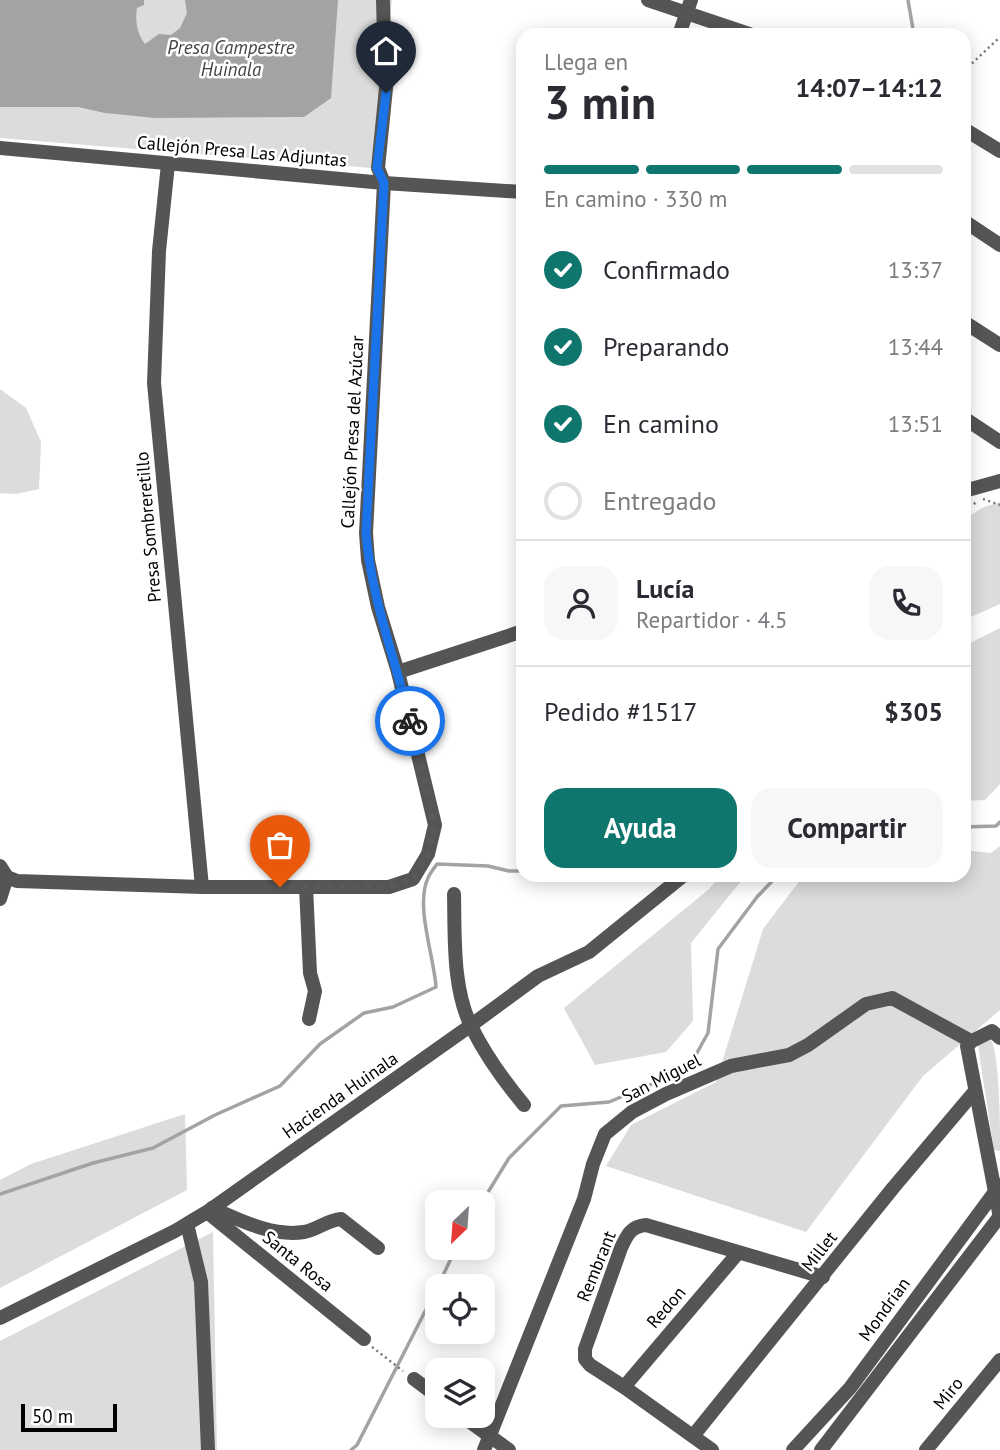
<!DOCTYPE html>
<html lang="es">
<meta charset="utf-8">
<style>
body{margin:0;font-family:"PT Sans",sans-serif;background:#f7f7f7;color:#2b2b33;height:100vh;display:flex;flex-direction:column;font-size:26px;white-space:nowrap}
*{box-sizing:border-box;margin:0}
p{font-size:23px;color:#7c7c81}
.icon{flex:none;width:38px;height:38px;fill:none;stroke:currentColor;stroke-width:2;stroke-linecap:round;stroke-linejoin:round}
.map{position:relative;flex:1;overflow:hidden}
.drawer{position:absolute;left:516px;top:28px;width:455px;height:854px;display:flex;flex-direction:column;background:#fff;border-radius:21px;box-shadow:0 4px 18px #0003}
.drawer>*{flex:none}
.needle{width:46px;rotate:205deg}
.buttons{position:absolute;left:425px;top:1190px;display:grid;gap:14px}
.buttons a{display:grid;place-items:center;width:70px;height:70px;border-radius:14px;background:#fff;box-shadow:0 4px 18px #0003;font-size:35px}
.scale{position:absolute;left:21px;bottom:18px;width:96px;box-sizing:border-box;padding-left:7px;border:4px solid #000;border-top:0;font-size:19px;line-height:24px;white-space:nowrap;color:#000;-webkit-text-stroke:5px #fff;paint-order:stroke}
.pin{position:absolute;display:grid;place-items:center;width:60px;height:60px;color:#fff;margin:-72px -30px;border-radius:50% 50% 50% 0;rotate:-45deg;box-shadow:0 0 7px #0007}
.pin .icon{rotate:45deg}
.courier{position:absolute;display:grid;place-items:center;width:70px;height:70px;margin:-35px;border:5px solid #1a73e8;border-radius:50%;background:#fff;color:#222;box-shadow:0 2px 9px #0007}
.headline em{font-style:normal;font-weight:700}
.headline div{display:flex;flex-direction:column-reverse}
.headline{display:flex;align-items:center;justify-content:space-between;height:119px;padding:0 28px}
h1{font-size:46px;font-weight:700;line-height:52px}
.bar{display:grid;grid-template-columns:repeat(4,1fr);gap:10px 7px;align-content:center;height:84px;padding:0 28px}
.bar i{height:9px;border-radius:5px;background:#e1e1e2}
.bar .selected{background:#0f766e}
.bar p{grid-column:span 4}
.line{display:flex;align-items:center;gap:18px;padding:0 28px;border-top:2px solid #e1e1e2}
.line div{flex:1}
.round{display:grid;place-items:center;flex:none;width:74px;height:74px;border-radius:21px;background:#f7f7f7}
ol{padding:0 28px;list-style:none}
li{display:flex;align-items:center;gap:21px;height:77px}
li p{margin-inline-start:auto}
li .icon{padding:7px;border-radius:50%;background:#0f766e;color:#fff;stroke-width:4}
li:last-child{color:#7c7c81}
li i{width:38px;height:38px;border:4px solid #e1e1e2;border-radius:50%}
.button{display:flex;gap:14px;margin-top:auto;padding:14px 28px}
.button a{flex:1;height:80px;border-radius:21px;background:#0f766e;color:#fff;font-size:28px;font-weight:700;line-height:80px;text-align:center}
.button a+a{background:#f7f7f7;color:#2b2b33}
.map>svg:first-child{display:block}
.green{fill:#dcdcdc}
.water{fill:#a3a3a3}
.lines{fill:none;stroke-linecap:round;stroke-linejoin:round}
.stream{stroke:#a3a3a3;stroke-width:3.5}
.path{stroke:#777;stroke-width:2.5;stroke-dasharray:2 3.5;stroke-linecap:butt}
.minor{stroke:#555;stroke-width:14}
.done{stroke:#595959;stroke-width:7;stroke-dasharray:0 12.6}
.route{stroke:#1a73e8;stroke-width:9}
.labels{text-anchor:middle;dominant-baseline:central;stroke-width:5;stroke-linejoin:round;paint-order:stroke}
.street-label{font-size:18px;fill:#000;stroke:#fff}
.water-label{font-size:19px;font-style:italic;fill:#444;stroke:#fff}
</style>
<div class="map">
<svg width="1000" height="1450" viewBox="0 0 1000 1450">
<rect width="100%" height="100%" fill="#fff"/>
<g class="green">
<path d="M0 0H392L371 168 0 138Z"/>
<path d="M0 389 26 408 41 442 39 489 16 494 0 493Z"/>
<path d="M1000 502V604L964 620V519L984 507Z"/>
<path d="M1000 628V784L985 800 964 801V646Z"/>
<path d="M1000 846V1010L923 1076 806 1232 606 1166 631 1125 716 1082 763 929 804 875H964V850L991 853Z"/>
<path d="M721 875H746L691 943 693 1021 666 1052 595 1065 564 1008 708 890Z"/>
<path d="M990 1038C1000 1053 1000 1127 1000 1151L994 1150 980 1059 978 1044Z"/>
<path d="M185 1114 187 1190 0 1288V1180L31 1164Z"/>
<path d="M213 1232 217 1450H0V1341Z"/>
</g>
<path class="water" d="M0 0H144V5L137 8C135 22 137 33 145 44L159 34 171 35 180 28 187 13 185 0H338L331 98 304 117 155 118 105 113 78 107H0Z"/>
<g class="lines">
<g class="stream">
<path d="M908 0 914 35"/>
<path d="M964 827 996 826 1000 822"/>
<path d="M0 1194 93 1163 153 1148 215 1115 280 1086 320 1044 364 1013 393 1007 436 987C434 956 415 906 428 878 430 873 434 868 437 864L488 866 509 871H523"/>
<path d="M482 1202 509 1158 561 1106 609 1102 688 1069 708 1033 718 949 757 897 778 875"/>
<path d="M438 1286 456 1248"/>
<path d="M351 1450 357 1445 438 1286"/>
</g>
<g class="path">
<path d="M964 71 1000 37"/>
<path d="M983 499 1000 505"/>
<path d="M964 509 977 502"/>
<path d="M372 1347 403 1371"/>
</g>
<g class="minor">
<path d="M648 0 752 35"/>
<path d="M679 35 691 0"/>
<path d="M964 129 1000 151"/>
<path d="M0 148 384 183 523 192"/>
<path d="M168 164 159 251 154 383 202 887"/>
<path d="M964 221 1000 245"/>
<path d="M964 322 1000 345"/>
<path d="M964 418 1000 442"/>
<path d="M964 491 1000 481"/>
<path d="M398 672 523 631"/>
<path d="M0 866 7 877 17 881 202 887H389L413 879 428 854 435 825 398 672 378 607 368 560 366 533 384 183 378 168 388 68 384 37 383 0"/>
<path d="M306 887 310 973 315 991 309 1019"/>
<path d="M454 894C455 936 452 989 472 1028 486 1056 504 1081 524 1105"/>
<path d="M0 899 7 877"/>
<path d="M1000 1038 992 1031 972 1041 967 1046 1000 1218"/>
<path d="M212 1208C240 1220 272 1237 304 1232 317 1230 327 1220 341 1219L378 1248"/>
<path d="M0 1318 175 1231 207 1212 470 1026 538 976 589 952 684 875"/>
<path d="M414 1379 438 1397"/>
<path d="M624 1387 738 1253"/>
<path d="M462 1416 509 1450"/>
<path d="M693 1436 893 1188 975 1091"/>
<path d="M208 1450 201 1282 187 1224 207 1212 364 1339"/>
<path d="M484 1450 584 1199 593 1164 605 1134 632 1112 666 1094 731 1066 789 1055 808 1045 866 1004 892 998 967 1039"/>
<path d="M712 1450 624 1387 590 1365 585 1359V1349L621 1248C627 1235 631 1226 646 1225L823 1277"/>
<path d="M793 1450 850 1388 1000 1185"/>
<path d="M821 1450 1000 1216"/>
<path d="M926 1450 1000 1360"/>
</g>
</g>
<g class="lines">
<path class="done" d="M280 887H389L413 879 428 854 435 825 410 721"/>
<path class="route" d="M386 93 377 168 384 183 366 533C371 597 395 658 410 721"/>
</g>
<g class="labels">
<g class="street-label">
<text transform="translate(242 151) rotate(5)">Callejón Presa Las Adjuntas</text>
<text transform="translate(352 432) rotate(-87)">Callejón Presa del Azúcar</text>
<text transform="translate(148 527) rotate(-95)">Presa Sombreretillo</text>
<text transform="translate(661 1078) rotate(-27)">San Miguel</text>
<text transform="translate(340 1095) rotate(-35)">Hacienda Huinala</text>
<text transform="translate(819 1251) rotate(-52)">Millet</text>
<text transform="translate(298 1261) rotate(39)">Santa Rosa</text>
<text transform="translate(596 1266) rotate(-68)">Rembrant</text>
<text transform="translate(666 1307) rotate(-49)">Redon</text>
<text transform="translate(884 1309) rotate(-54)">Mondrian</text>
<text transform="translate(948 1393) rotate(-51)">Miro</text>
</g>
<g class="water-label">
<text x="231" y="47">Presa Campestre<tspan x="231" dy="22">Huinala</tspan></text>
</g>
</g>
</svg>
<div class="buttons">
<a><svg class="needle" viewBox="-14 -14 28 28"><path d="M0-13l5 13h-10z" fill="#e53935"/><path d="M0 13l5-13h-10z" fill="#7c7c81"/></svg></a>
<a><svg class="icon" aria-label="locate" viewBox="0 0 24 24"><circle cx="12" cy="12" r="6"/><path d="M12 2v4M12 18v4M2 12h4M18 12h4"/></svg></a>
<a><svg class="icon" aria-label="layers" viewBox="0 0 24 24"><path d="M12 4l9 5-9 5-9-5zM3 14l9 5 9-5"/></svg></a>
</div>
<div class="scale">50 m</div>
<div class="pin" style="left:280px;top:887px;background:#ea580c"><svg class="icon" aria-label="bag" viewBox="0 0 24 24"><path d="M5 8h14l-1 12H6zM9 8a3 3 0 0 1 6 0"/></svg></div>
<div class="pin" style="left:386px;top:93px;background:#1f2937"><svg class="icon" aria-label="home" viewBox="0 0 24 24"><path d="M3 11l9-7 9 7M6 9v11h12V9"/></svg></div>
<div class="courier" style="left:410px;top:721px"><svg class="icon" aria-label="bike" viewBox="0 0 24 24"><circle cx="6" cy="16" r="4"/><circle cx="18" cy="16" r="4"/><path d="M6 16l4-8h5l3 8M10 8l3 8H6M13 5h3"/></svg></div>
<section class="drawer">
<div class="headline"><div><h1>3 min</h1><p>Llega en</p></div><em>14:07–14:12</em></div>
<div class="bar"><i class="selected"></i><i class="selected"></i><i class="selected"></i><i></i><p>En camino · 330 m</p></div>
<ol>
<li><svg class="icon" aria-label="check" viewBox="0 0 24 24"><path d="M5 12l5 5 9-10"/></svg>Confirmado<p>13:37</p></li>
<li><svg class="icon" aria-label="check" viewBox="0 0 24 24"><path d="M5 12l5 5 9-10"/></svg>Preparando<p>13:44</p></li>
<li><svg class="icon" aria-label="check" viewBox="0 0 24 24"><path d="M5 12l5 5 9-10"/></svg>En camino<p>13:51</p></li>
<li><i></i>Entregado</li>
</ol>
<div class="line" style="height:126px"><a class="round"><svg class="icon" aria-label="person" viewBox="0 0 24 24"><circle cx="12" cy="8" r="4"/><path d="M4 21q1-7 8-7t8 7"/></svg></a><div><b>Lucía</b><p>Repartidor · 4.5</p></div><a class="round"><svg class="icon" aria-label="phone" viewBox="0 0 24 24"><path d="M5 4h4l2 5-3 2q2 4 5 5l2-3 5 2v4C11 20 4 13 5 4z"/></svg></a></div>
<div class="line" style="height:91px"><div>Pedido #1517</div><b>$305</b></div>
<div class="button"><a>Ayuda</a><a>Compartir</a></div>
</section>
</div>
